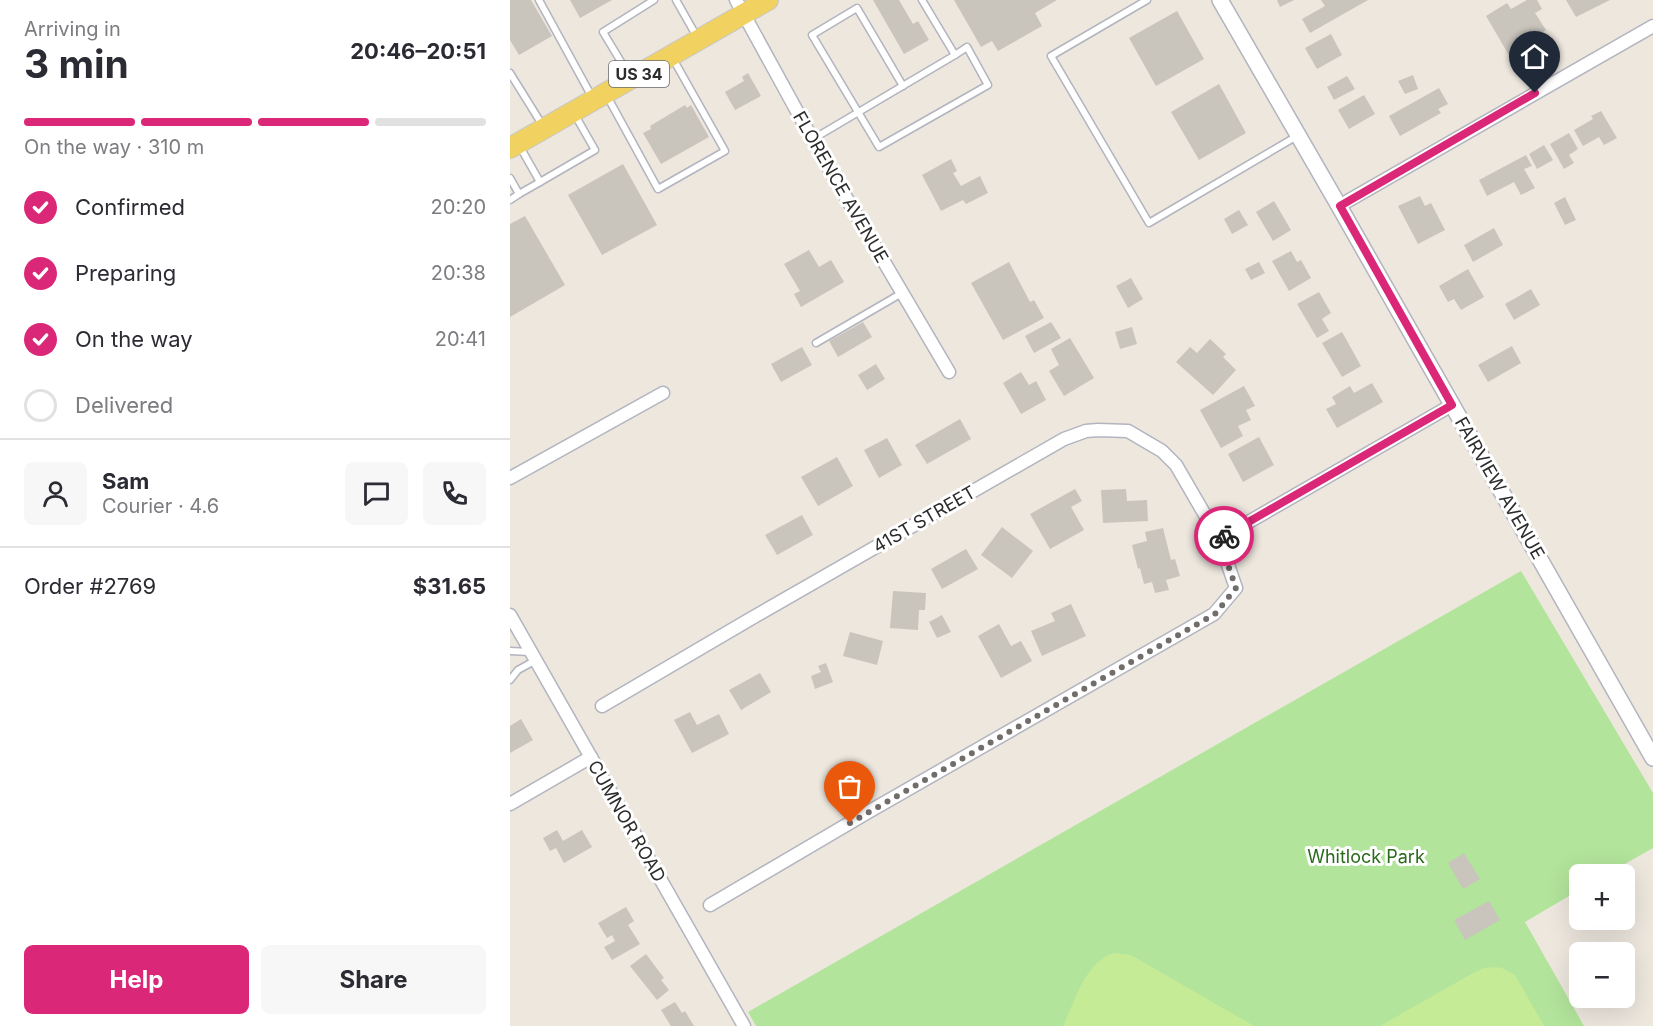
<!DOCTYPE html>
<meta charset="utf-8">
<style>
body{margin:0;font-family:Inter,sans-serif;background:#f7f7f7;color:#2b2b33;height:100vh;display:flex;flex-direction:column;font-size:22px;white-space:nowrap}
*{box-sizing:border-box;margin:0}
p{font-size:20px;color:#7c7c81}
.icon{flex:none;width:33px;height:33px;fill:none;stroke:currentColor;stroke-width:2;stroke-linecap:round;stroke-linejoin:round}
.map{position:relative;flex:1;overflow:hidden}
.details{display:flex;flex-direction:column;background:#fff;width:510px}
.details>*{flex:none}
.fabs{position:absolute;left:1059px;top:864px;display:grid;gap:12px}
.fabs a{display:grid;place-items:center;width:66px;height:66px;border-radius:9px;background:#fff;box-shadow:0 6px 24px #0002;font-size:30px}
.pin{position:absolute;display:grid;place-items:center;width:51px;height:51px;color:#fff;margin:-62px -26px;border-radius:50% 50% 50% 0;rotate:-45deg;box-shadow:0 0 6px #0007}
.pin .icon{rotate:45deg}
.courier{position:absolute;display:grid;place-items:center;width:60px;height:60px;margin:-30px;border:4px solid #db2777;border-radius:50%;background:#fff;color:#222;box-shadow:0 2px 8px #0007}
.headline em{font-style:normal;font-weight:700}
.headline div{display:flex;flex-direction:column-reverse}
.headline{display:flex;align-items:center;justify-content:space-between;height:102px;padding:0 24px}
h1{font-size:39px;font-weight:700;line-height:45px}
.bar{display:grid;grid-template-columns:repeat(4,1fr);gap:9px 6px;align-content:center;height:72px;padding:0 24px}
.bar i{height:8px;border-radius:4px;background:#e1e1e2}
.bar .active{background:#db2777}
.bar p{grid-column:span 4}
.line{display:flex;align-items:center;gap:15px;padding:0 24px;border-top:2px solid #e1e1e2}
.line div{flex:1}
.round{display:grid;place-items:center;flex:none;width:63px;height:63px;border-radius:9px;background:#f7f7f7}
ol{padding:0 24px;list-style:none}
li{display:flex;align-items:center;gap:18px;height:66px}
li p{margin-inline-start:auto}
li .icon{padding:6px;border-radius:50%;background:#db2777;color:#fff;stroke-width:4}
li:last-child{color:#7c7c81}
li i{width:33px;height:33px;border:3px solid #e1e1e2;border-radius:50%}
.primary-button{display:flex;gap:12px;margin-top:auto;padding:12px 24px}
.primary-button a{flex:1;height:69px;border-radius:9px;background:#db2777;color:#fff;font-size:24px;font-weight:700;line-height:69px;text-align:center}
.primary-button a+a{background:#f7f7f7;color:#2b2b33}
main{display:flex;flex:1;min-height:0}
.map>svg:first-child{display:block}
.park{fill:#b2e49b}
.pitch{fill:#c5eb97}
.building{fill:#c9c5bd}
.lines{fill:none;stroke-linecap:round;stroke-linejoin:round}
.service-casing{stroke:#b2b4bf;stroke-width:9}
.minor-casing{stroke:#b2b4bf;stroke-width:15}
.tertiary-casing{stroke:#b2b4bf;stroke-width:18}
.primary-casing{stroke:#c8c8c8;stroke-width:22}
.service{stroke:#fff;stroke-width:6}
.minor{stroke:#fff;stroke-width:12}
.tertiary{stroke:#fff;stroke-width:15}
.primary{stroke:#f1d260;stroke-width:20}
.done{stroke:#706d6a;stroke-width:6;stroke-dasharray:0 10.8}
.route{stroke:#db2777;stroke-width:8}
.labels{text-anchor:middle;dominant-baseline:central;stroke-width:6;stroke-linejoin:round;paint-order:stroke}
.shield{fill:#fff;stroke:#6b6b6b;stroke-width:1.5}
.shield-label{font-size:16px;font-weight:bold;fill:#2c2c2c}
.street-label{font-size:18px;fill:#2c2c2c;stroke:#fff}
.park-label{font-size:18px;fill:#296a1b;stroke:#fff}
</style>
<main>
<section class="details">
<div class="headline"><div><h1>3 min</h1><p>Arriving in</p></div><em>20:46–20:51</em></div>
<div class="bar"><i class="active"></i><i class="active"></i><i class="active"></i><i></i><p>On the way · 310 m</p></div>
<ol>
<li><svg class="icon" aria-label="check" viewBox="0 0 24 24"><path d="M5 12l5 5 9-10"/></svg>Confirmed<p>20:20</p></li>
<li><svg class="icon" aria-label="check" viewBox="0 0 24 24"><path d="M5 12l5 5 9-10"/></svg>Preparing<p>20:38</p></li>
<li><svg class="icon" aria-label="check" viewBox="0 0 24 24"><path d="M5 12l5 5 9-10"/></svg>On the way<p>20:41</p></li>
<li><i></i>Delivered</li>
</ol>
<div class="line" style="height:108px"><a class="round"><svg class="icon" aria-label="person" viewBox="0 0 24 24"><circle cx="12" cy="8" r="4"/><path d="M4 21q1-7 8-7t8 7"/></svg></a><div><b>Sam</b><p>Courier · 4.6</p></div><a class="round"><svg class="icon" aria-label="chat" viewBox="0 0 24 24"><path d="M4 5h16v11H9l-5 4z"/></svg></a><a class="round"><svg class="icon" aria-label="phone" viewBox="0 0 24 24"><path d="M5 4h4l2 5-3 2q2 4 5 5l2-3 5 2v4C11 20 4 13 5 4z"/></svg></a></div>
<div class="line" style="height:78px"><div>Order #2769</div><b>$31.65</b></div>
<div class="primary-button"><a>Help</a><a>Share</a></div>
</section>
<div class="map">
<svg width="1143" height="1026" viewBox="0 0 1143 1026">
<rect width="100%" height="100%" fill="#ede7de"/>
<path class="park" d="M1011 571 1143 793V848L1097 874H1070L1069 890 1015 922 1074 1026H246L238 1012Z"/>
<g class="pitch">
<path d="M604 953 621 955 744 1026H553C565 1001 575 962 604 953Z"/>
<path d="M984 967 992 968 1005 975 1034 1026H870L963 973 974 968Z"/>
</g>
<g class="building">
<path d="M0 0H21L42 36 9 55 0 40Z"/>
<path d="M60 0H102L70 18Z"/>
<path d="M363 0H389L403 24 408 21 419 40 394 54Z"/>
<path d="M444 0H547L525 13 532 26 488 51 482 41 471 47Z"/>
<path d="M767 0H784L770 7Z"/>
<path d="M811 0H858L800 33 792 19 815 6Z"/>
<path d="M1017 0H1027L1032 9 1025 13 1036 30 1026 36 1023 32 1010 40 1015 48 1000 57 976 16 997 3 1001 9Z"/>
<path d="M1056 0H1100L1066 17Z"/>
<path d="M667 11 694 59 646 86 619 38Z"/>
<path d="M821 34 832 55 807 69 795 48Z"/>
<path d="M238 73 251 96 225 110 215 92 234 81 232 77Z"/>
<path d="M903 75 908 89 895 94 888 81Z"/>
<path d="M837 76 845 89 824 100 817 87Z"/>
<path d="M709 84 736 133 689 160 661 112Z"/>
<path d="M929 88 938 104 928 109 931 113 890 136 879 116Z"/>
<path d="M854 95 865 114 839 129 828 110Z"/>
<path d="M175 105 177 108 181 105 199 137 151 164 133 133 141 129 140 126Z"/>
<path d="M1091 111 1107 138 1094 145 1089 137 1073 146 1064 130 1083 119 1081 116Z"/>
<path d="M1059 133 1068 149 1059 155 1064 163 1054 169 1040 144Z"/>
<path d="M1034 145 1043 160 1027 169 1019 154Z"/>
<path d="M1016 155 1022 166 1014 169 1025 188 1011 195 1004 182 977 196 969 180Z"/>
<path d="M441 159 447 171 443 173 451 186 470 176 478 193 456 204 453 200 431 211 412 175Z"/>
<path d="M113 164 147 225 92 255 58 195Z"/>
<path d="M910 196 915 206 921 203 935 230 908 244 888 206Z"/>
<path d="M1055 197 1066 220 1055 225 1044 203Z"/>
<path d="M764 201 781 230 763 241 746 212Z"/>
<path d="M729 210 738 225 722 234 714 219Z"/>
<path d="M15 216 55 285 0 317V224Z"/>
<path d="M984 228 993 245 963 262 954 245Z"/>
<path d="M299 250 309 267 321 260 334 282 291 307 284 294 290 291 274 264Z"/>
<path d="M781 251 787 262 791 260 801 278 779 291 762 261Z"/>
<path d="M499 262 520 302 524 300 534 318 493 340 461 283Z"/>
<path d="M749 262 755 273 741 280 735 269Z"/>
<path d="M958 269 974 297 951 310 944 299 938 302 929 286Z"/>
<path d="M621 278 633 299 618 308 606 286Z"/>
<path d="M1021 289 1030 305 1004 320 995 304Z"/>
<path d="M809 292 821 313 812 319 819 331 807 338 787 304Z"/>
<path d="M353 322 362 337 328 357 319 341Z"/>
<path d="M541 322 551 338 524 353 515 336Z"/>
<path d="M622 327 627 344 610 349 605 332Z"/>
<path d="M832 332 851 366 832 377 812 343Z"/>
<path d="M560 338 584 378 554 396 539 371 549 365 541 349Z"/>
<path d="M700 339 716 354 713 357 726 370 703 395 666 362 680 347 687 353Z"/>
<path d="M1002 346 1011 363 978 382 968 365Z"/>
<path d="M292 347 302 365 271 382 261 364Z"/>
<path d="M366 364 375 379 357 390 348 375Z"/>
<path d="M511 372 519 385 526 381 536 400 511 414 493 383Z"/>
<path d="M862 383 873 402 827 428 816 409 826 404 822 397 840 386 844 393Z"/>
<path d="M734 386 745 406 736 410 741 420 728 426 733 436 711 448 690 410Z"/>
<path d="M450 419 461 439 417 464 405 445Z"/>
<path d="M749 437 764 465 733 482 718 454Z"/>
<path d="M377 438 392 465 369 478 354 450Z"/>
<path d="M327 457 343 486 308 506 291 477Z"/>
<path d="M565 489 572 501 561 507 574 530 540 549 520 514Z"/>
<path d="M616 489 617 501 637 500 638 521 593 523 591 490Z"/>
<path d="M292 515 303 535 267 555 255 535Z"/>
<path d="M492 527 523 551 502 578 471 555Z"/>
<path d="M653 528 661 560 665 559 670 576 656 580 659 590 645 593 642 582 634 584 630 568 628 569 622 545 637 541 635 532Z"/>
<path d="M456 549 468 569 432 589 421 569Z"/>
<path d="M383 591 416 593 415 610H409L408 630 380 628Z"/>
<path d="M561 604 576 636 532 656 521 631 545 621 541 613Z"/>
<path d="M432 615 441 632 427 638 419 622Z"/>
<path d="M489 624 501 646 511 641 522 661 491 678 468 636Z"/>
<path d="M340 632 373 641 367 665 333 656Z"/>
<path d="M316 663 323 682 305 689 301 676 311 672 308 666Z"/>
<path d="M250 673 261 692 231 710 219 690Z"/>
<path d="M180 712 187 725 209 714 219 734 182 753 164 720Z"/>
<path d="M11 719 23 740 0 753V726Z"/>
<path d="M47 830 53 841 72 830 82 847 54 863 46 848 40 851 33 838Z"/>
<path d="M954 853 970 879 953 889 938 863Z"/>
<path d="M979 901 990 920 955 940 944 920Z"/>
<path d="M116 907 124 921 118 925 130 944 102 960 94 947 105 941 102 935 97 938 88 923Z"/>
<path d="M136 954 154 978 151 980 159 990 147 1000 120 966Z"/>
<path d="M165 1002 172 1013 175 1011 184 1026H161L151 1010Z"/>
</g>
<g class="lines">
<defs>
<g id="service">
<path d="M29 0 82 97"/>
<path d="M166 0 187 37"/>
<path d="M637 0 541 56 639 223 787 136"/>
<path d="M0 73 33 126"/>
<path d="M119 75 93 32 144 0"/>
<path d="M393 86 347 8 302 35 369 147 478 85 457 47 445 55"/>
<path d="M97 96 148 189 215 151 162 57"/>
<path d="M303 139 445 55 412 0"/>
<path d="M9 145 30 182 85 150 65 115"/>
<path d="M0 178 9 194 30 182"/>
<path d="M0 200 9 194"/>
<path d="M306 343 392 293"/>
<path d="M0 651 20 652"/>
<path d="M0 680 8 670 26 660"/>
</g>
<g id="minor">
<path d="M226 0 311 155 439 372"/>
<path d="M829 206 1143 26"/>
<path d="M0 478 153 393"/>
<path d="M709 539 942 405"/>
<path d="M0 615 234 1026"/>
<path d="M92 706 242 618 554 439 576 431 588 430 618 431 652 451 666 465 709 539 726 588 704 614 360 811 200 905"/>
<path d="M0 804 81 757"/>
</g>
<path id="tertiary" d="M710 0 829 206 1143 758"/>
<path id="primary" d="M0 148 258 0"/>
</defs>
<use href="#service" class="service-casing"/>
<use href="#minor" class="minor-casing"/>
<use href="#tertiary" class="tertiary-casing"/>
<use href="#primary" class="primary-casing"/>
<use href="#service" class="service"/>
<use href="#minor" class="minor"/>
<use href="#tertiary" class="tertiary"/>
<use href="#primary" class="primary"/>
</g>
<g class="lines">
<path class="done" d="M340 823 705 614 726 588 709 539 714 536"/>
<path class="route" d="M714 536 942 405 830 206 1025 93"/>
</g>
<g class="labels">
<rect class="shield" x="99" y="61" width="60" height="26" rx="4.5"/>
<g class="shield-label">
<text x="129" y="74">US 34</text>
</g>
<g class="street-label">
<text transform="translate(331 187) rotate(60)">FLORENCE AVENUE</text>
<text transform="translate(990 488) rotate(60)">FAIRVIEW AVENUE</text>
<text transform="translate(414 519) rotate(-30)">41ST STREET</text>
<text transform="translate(117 821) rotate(60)">CUMNOR ROAD</text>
</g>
<g class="park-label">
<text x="856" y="856">Whitlock Park</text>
</g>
</g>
</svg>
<div class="fabs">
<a>+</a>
<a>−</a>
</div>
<div class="pin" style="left:340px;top:823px;background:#ea580c"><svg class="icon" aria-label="bag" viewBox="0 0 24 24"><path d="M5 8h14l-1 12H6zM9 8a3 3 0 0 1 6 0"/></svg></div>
<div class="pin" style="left:1025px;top:93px;background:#1f2937"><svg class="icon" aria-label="home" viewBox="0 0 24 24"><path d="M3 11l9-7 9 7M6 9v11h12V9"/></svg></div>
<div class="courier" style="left:714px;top:536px"><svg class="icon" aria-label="bike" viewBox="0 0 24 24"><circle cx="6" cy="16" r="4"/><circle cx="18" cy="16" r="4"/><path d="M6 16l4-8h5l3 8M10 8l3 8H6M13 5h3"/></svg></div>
</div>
</main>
